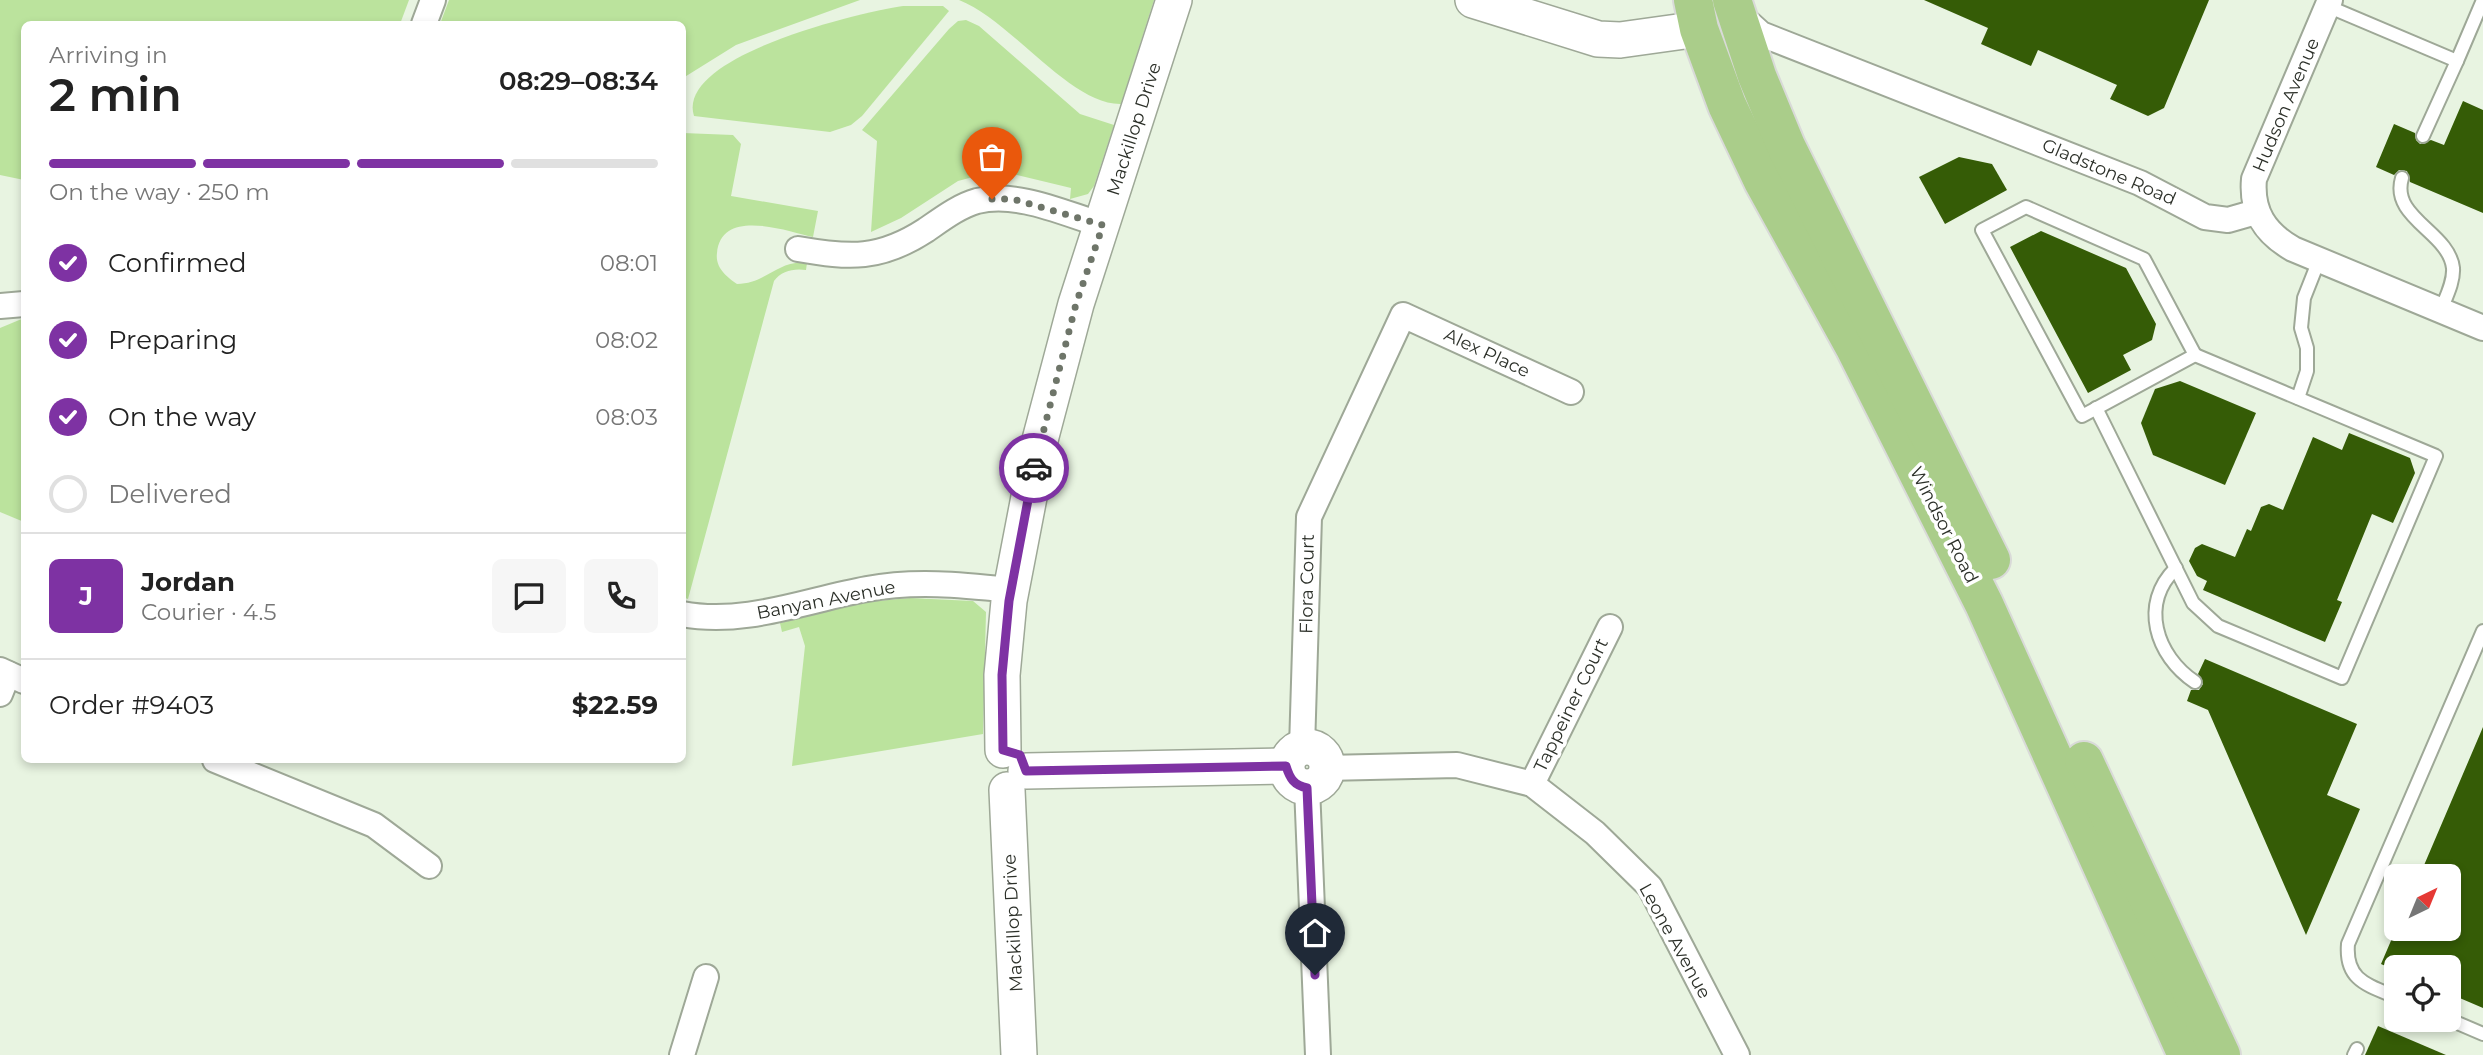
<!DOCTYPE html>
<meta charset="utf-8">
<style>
body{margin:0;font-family:Montserrat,sans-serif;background:#f6f6f6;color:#222;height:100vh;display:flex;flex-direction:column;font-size:26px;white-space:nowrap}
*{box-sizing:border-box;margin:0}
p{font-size:23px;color:#767676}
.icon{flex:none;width:38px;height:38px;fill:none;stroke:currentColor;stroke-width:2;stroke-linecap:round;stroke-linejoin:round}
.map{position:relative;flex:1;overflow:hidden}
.sheet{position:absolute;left:21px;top:21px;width:665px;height:742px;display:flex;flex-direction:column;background:#fff;border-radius:10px;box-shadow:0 4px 10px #0003}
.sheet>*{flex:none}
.needle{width:46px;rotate:43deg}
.fabs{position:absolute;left:2384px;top:864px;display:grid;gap:14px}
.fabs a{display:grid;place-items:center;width:77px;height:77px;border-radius:10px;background:#fff;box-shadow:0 4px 10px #0003;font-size:35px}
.pin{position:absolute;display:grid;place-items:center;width:60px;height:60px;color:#fff;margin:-72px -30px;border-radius:50% 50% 50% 0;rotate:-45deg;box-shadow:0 0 7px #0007}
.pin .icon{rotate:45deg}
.courier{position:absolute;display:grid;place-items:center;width:70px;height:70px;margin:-35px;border:5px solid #7e32a3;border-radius:50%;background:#fff;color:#222;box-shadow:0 2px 9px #0007}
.overview em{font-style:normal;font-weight:600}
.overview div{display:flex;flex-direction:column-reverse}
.overview{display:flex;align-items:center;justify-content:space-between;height:119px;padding:0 28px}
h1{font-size:46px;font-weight:600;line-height:52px}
.bar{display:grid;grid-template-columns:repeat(4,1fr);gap:10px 7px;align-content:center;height:84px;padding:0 28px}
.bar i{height:9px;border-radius:5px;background:#e0e0e0}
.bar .current{background:#7e32a3}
.bar p{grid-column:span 4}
.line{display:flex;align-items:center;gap:18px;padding:0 28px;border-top:2px solid #e0e0e0}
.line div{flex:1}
.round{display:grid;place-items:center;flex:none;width:74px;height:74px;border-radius:10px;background:#f6f6f6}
ol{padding:0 28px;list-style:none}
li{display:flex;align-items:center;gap:21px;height:77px}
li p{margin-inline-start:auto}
li .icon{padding:7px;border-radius:50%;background:#7e32a3;color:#fff;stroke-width:4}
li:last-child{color:#767676}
li i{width:38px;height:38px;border:4px solid #e0e0e0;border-radius:50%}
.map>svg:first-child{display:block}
.green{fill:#bbe39d}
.building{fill:#355c06}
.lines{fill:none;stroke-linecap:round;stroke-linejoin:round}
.lane-casing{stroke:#9ea897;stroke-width:16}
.street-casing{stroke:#9ea897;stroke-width:28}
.secondary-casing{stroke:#9ea897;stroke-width:38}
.primary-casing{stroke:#d9dad8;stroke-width:42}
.lane{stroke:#fff;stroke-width:12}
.street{stroke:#fff;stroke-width:24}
.secondary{stroke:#fff;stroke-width:35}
.primary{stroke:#aacd8a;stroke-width:38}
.done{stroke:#6e7569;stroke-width:7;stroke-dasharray:0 12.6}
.route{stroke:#7e32a3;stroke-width:9}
.labels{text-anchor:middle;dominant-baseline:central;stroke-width:7;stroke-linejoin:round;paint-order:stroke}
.street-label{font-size:18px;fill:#2c3029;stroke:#fff}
</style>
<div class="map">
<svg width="2483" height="1055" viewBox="0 0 2483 1055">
<rect width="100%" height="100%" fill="#e8f4e1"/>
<g class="green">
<path d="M0 0H409L400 24H24V180L0 175Z"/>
<path d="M449 0H860L736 45 683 78 682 24H440Z"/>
<path d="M959 0H1154L1121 104C1070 105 1011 20 959 0Z"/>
<path d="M903 6H943L949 11 862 116 851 125 830 132 694 116C675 56 861 12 903 6Z"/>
<path d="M966 20 979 26 1080 114 1114 125 1094 186 1088 194 1070 199 1071 188 1005 172 988 173 958 181 901 218 871 232 877 141 862 130 949 29 958 21Z"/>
<path d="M683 133 733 135 741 144 731 196 818 211 813 237C787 231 721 207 717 253 715 268 727 277 737 284 766 284 779 259 807 263L806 270C794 268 781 271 774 281L688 599 682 597Z"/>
<path d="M24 318V522L0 512V328Z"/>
<path d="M910 598 973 601 986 612 983 734 792 766 805 646 799 627 782 632 780 623 866 602Z"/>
</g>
<g class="building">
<path d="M1924 0H2209L2164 108 2148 116 2110 99 2117 85 2038 50 2031 66 1981 44 1988 28Z"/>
<path d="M2463 101 2483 110V213L2410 182 2407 171 2399 170 2394 175 2376 167 2394 124 2415 133 2416 140 2420 144 2431 140 2444 145Z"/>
<path d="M1959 157 1992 164 2007 190 1945 224 1919 177Z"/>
<path d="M2041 231 2126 268 2156 324 2152 340 2123 355 2131 370 2088 393 2010 247Z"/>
<path d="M2180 381 2256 413 2225 485 2153 455 2141 423 2155 389Z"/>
<path d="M2349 433 2410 458 2415 473 2393 523 2372 514 2337 600 2342 602 2325 642 2203 590 2207 581 2197 576 2189 561 2195 548 2202 544 2235 557 2247 529 2251 531 2261 507 2269 504 2283 510 2313 437 2342 450Z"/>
<path d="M2205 659 2357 724 2327 795 2360 809 2306 935 2208 710 2187 701 2191 690H2199L2203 684 2198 674Z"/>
<path d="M2483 727V1008L2448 993V968H2390L2381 964 2396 929H2448V877H2419Z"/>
<path d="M2378 1026 2446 1055H2365Z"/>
</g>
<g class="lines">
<defs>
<g id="lane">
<path d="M2327 6 2457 61 2423 136"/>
<path d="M2457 61 2483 0"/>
<path d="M2402 178C2390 218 2449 232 2453 268 2454 282 2446 297 2441 310"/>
<path d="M2026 207 2144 259 2195 355 2082 416 1982 230Z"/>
<path d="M2298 398 2307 371V348L2301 328 2304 298 2319 260"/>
<path d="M2096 408 2193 603 2218 626 2342 678 2436 456 2195 355"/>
<path d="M2176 568C2139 604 2156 656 2195 682"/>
<path d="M2396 997C2367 985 2345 980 2348 944L2483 631"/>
<path d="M2448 1019 2483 1034"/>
<path d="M2354 1055 2357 1049"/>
</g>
<g id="street">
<path d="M2330 0 2254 179C2251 212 2265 233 2293 249L2483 328"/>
<path d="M1739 14 1761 34 2140 183 2205 217 2228 220 2256 212"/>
<path d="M424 24 433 0"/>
<path d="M798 249C850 258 880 260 926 230 942 219 959 206 977 201 1018 191 1065 214 1103 225"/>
<path d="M0 306 24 304"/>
<path d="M682 614C745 626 806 600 867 589 915 580 962 585 1011 590"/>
<path d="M0 670 24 681"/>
<path d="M0 694 8 674"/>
<path d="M1302 748 1309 517 1403 315 1571 392"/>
<path d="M215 760 374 825 429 866"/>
<path d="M1326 768 1457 765 1532 784 1595 833 1650 887 1737 1055"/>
<path d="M1532 784 1610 627"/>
<path d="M1307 787 1318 1055"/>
<path d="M682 1055 706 977"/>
</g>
<g id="secondary">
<path d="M1473 0 1598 39 1620 40 1699 29"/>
<circle cx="1307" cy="767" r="20"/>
<path d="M1003 750 1002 675 1009 601 1040 440 1076 304 1174 0"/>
<path d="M1026 771 1286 766"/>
<path d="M1007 790 1019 1055"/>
</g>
<g id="primary">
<path d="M1693 0 1699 29 1727 105 1763 181 1854 346 1984 604 2187 1055"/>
<path d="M1732 0 1757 76 1786 146 1991 560"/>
<path d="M2084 761 2221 1055"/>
</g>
</defs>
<use href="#lane" class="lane-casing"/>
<use href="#street" class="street-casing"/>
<use href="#secondary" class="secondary-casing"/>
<use href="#primary" class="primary-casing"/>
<use href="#lane" class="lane"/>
<use href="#street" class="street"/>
<use href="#secondary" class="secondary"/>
<use href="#primary" class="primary"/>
</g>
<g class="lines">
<path class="done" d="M992 199H1013L1103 225 1076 304 1034 468"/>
<path class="route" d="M1034 468 1009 601 1002 675 1003 750 1020 755 1026 771 1286 766C1290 779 1294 785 1307 788L1315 975"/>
</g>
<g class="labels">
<g class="street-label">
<text transform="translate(2286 105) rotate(-67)">Hudson Avenue</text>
<text transform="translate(1134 129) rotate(-72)">Mackillop Drive</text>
<text transform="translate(2109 172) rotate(23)">Gladstone Road</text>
<text transform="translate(1487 353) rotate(25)">Alex Place</text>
<text transform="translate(1944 525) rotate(63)">Windsor Road</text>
<text transform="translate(1307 584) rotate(-89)">Flora Court</text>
<text transform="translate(826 600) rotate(-11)">Banyan Avenue</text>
<text transform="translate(1571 705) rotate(-64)">Tappeiner Court</text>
<text transform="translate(1013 923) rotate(-93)">Mackillop Drive</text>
<text transform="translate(1675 941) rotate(61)">Leone Avenue</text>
</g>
</g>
</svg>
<div class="fabs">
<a><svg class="needle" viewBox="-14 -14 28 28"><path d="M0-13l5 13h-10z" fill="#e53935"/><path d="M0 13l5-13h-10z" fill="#767676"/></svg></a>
<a><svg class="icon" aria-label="locate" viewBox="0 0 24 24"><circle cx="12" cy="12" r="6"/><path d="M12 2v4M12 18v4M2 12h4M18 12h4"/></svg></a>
</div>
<div class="pin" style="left:992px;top:199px;background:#ea580c"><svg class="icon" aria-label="bag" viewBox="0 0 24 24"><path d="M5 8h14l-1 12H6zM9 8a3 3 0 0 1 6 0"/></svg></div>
<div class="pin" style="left:1315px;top:975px;background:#1f2937"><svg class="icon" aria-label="home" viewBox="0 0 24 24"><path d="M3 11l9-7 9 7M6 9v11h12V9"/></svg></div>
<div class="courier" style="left:1034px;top:468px"><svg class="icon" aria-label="car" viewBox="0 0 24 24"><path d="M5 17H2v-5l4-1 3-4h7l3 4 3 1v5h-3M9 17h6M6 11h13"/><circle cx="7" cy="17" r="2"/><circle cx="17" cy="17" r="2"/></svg></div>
<section class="sheet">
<div class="overview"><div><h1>2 min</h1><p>Arriving in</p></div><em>08:29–08:34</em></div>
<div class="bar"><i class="current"></i><i class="current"></i><i class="current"></i><i></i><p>On the way · 250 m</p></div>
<ol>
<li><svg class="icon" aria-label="check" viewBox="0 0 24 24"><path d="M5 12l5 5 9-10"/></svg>Confirmed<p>08:01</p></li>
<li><svg class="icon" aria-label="check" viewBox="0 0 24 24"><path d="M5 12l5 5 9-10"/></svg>Preparing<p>08:02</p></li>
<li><svg class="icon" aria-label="check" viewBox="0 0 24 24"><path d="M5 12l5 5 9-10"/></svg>On the way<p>08:03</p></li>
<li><i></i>Delivered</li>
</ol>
<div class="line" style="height:126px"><b class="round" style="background:#7e32a3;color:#fff">J</b><div><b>Jordan</b><p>Courier · 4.5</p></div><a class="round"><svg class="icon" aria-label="chat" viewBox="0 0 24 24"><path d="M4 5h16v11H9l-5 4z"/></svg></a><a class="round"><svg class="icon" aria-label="phone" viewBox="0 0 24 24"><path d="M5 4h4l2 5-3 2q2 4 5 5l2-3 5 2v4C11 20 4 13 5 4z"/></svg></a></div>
<div class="line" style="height:91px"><div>Order #9403</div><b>$22.59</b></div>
</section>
</div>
